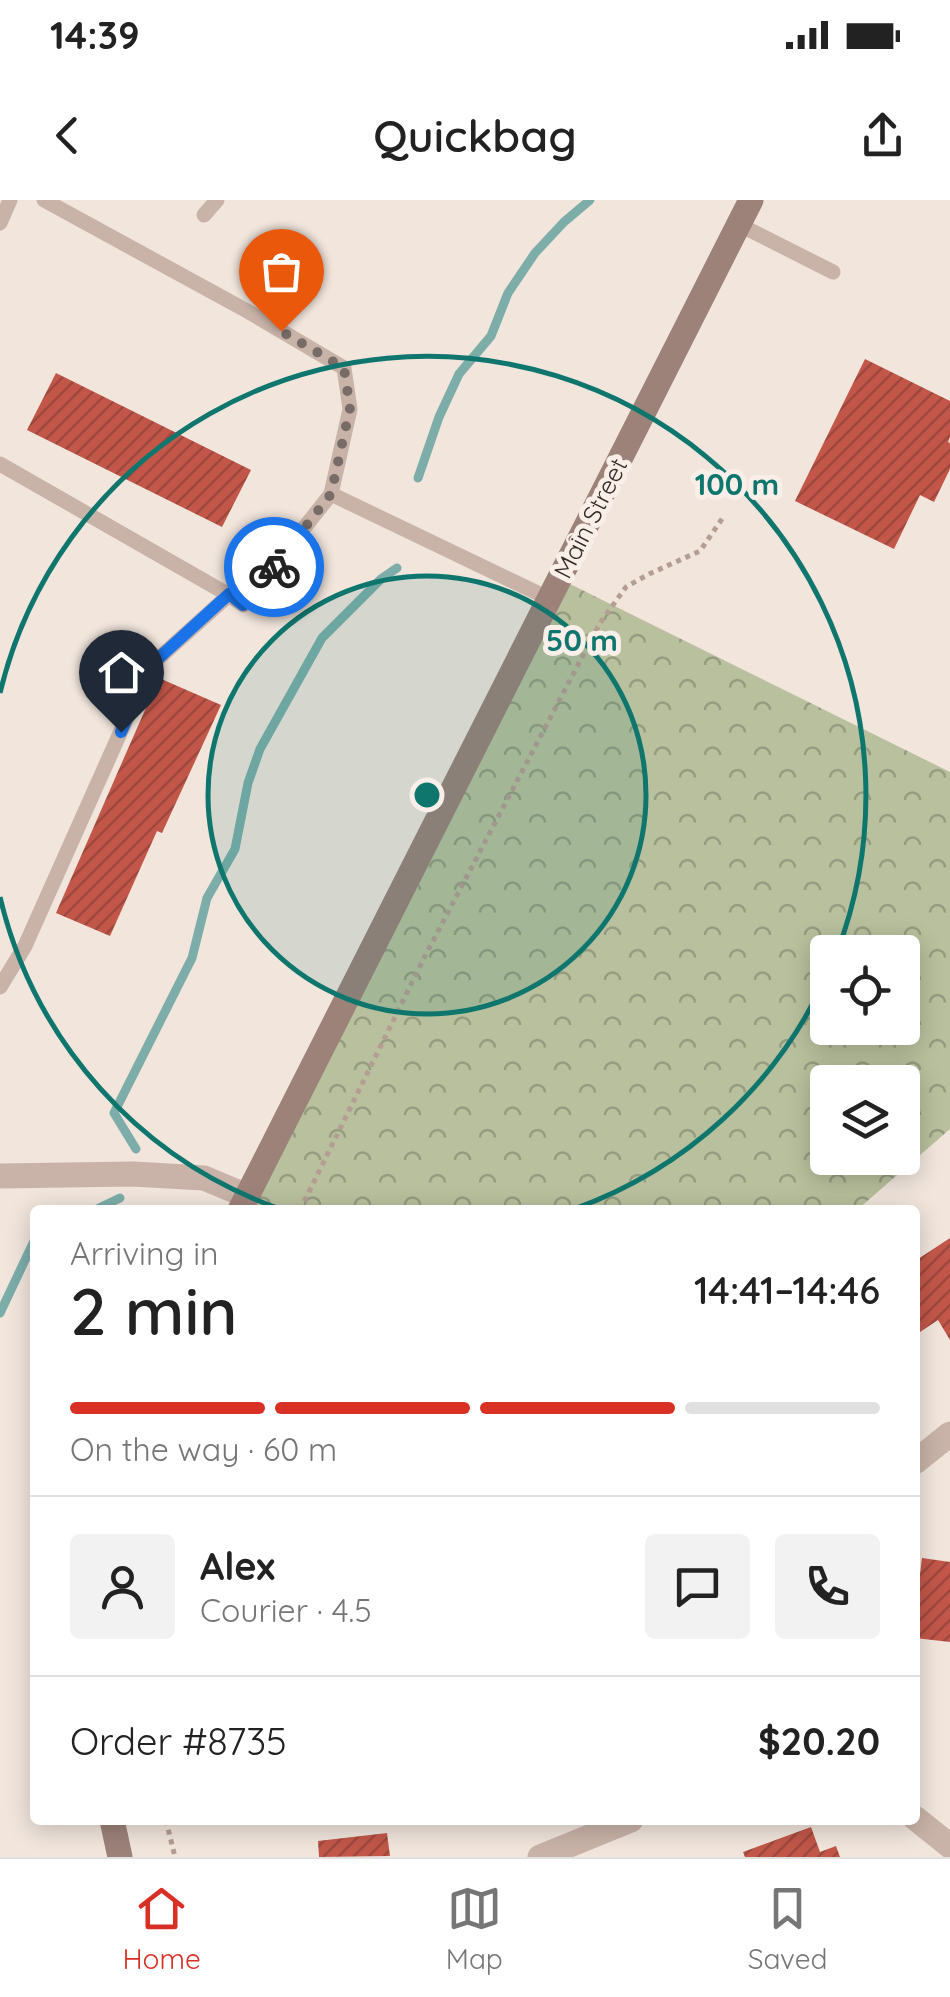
<!DOCTYPE html>
<meta charset="utf-8">
<style>
body{margin:0;font-family:Quicksand,sans-serif;background:#f2f2f2;color:#222;height:100vh;display:flex;flex-direction:column;font-size:38px;white-space:nowrap}
*{box-sizing:border-box;margin:0}
p{font-size:32px;color:#767676}
.icon{flex:none;width:55px;height:55px;fill:none;stroke:currentColor;stroke-width:2;stroke-linecap:round;stroke-linejoin:round}
.map{position:relative;flex:1;overflow:hidden}
.details{position:absolute;left:30px;top:1005px;width:890px;height:620px;display:flex;flex-direction:column;background:#fff;border-radius:10px;box-shadow:0 5px 25px #0003}
.details>*{flex:none}
.tools{position:absolute;left:810px;top:735px;display:grid;gap:20px}
.tools a{display:grid;place-items:center;width:110px;height:110px;border-radius:10px;background:#fff;box-shadow:0 5px 25px #0003;font-size:50px}
.pin{position:absolute;display:grid;place-items:center;width:85px;height:85px;color:#fff;margin:-102px -42px;border-radius:50% 50% 50% 0;rotate:-45deg;box-shadow:0 0 10px #0007}
.pin .icon{rotate:45deg}
.courier{position:absolute;display:grid;place-items:center;width:100px;height:100px;margin:-50px;border:8px solid #1a73e8;border-radius:50%;background:#fff;color:#222;box-shadow:0 2px 12px #0007}
.headline em{font-style:normal;font-weight:600}
.headline div{display:flex;flex-direction:column-reverse}
.headline{display:flex;align-items:center;justify-content:space-between;height:170px;padding:0 40px}
h1{font-size:65px;font-weight:600;line-height:75px}
.bar{display:grid;grid-template-columns:repeat(4,1fr);gap:15px 10px;align-content:center;height:120px;padding:0 40px}
.bar i{height:12px;border-radius:8px;background:#e0e0e0}
.bar .current{background:#d93025}
.bar p{grid-column:span 4}
.line{display:flex;align-items:center;gap:25px;padding:0 40px;border-top:2px solid #e0e0e0}
.line div{flex:1}
.round{display:grid;place-items:center;flex:none;width:105px;height:105px;border-radius:10px;background:#f2f2f2}
.status{display:flex;justify-content:space-between;align-items:center;height:70px;padding:0 50px;background:#fff;direction:ltr}
.status svg{height:28px;fill:currentColor}
header{display:flex;justify-content:space-between;align-items:center;height:130px;padding:0 40px;background:#fff;font-size:45px;font-weight:600}
.tab-bar{display:flex;justify-content:space-around;align-items:center;height:140px;border-top:2px solid #e0e0e0;background:#fff;font-size:28px;color:#767676}
.tab-bar a{display:grid;justify-items:center;gap:5px}
.tab-bar .current{color:#d93025}
.map>svg:first-child{display:block}
.forest{fill:url(#forest-crowns);fill-rule:evenodd}
.lines{fill:none;stroke-linecap:round;stroke-linejoin:round}
.stream{stroke:#7cada9;stroke-width:9}
.building{fill:url(#building-hatch)}
.path{stroke:#b59d93;stroke-width:5;stroke-dasharray:5 5;stroke-linecap:butt}
.lane{stroke:#c9b3a8;stroke-width:15}
.street{stroke:#c9b3a8;stroke-width:25}
.secondary{stroke:#9d827a;stroke-width:25}
.done{stroke:#776c67;stroke-width:10;stroke-dasharray:0 18}
.route{stroke:#1a73e8;stroke-width:12}
.ring{fill:none;stroke:#0f766e;stroke-width:5}
.labels{text-anchor:middle;dominant-baseline:central;stroke-width:10;stroke-linejoin:round;paint-order:stroke}
.street-label{font-size:25px;fill:#362b28;stroke:#f9efe8}
.centre{fill:#0f766e;stroke:#f9efe8;stroke-width:5}
.ring-label{font-size:30px;text-anchor:middle;font-weight:bold;fill:#0f766e;stroke:#f9efe8;stroke-width:10;stroke-linejoin:round;paint-order:stroke}
</style>
<div class="status"><b>14:39</b><svg viewBox="0 0 49 12"><path d="M0 12V9h3v3zM5 12V6h3v6zM10 12V3h3v9zM15 12V0h3v12zM26 1h20v11H26zM47 4h2v5h-2z"/></svg></div>
<header><svg class="icon" aria-label="back" viewBox="0 0 24 24"><path d="M15 5l-7 7 7 7"/></svg>Quickbag<svg class="icon" aria-label="share" viewBox="0 0 24 24"><path d="M12 15V3M7 8l5-5 5 5M5 13v7h14v-7"/></svg></header>
<div class="map">
<svg width="950" height="1657" viewBox="0 0 950 1657">
<defs>
<pattern id="forest-crowns" width="20" height="18" patternUnits="userSpaceOnUse" patternTransform="scale(2.5)"><rect width="20" height="18" fill="#b8c09d"/><path d="M2 6a3 3 0 1 1 6 0M12 15a3 3 0 1 1 6 0" fill="none" stroke="#969c80"/></pattern>
<pattern id="building-hatch" width="6" height="6" patternUnits="userSpaceOnUse" patternTransform="scale(2.5)"><rect width="6" height="6" fill="#c25749"/><path d="M-1 1l2-2M0 6l6-6M5 7l2-2" fill="none" stroke="#9e483d"/></pattern>
</defs>
<rect width="100%" height="100%" fill="#f1e5dc"/>
<path class="forest" d="M568 383 950 572V929L857 1010H251ZM828 752H902V828H828ZM828 882H902V958H828Z"/>
<g class="lines">
<g class="stream">
<path d="M418 278 439 217 459 174 491 136 508 93 535 53 564 22 590 0"/>
<path d="M136 949 114 913 192 758 207 698 235 649 248 583 260 549 322 438 381 379 397 368"/>
<path d="M95 1010 120 998"/>
<path d="M0 1113 35 1039"/>
</g>
</g>
<g class="building">
<path d="M865 159 950 201V237L948 242 950 243V269L934 302 920 295 894 349 795 301Z"/>
<path d="M56 173 251 270 222 327 27 230Z"/>
<path d="M159 478 221 505 162 633 157 631 110 736 56 713Z"/>
<path d="M950 1038V1140L938 1120 917 1134 915 1131V1061Z"/>
<path d="M922 1358 950 1362V1442L915 1438V1414Z"/>
<path d="M811 1627 820 1652 836 1646 840 1657H745L743 1652Z"/>
<path d="M387 1633 390 1656 319 1657 318 1641Z"/>
</g>
<g class="lines">
<g class="path">
<path d="M300 1010 424 758 600 423 626 387 649 374 700 351 724 316"/>
<path d="M166 1620 175 1657"/>
</g>
<g class="lane">
<path d="M204 15 217 0"/>
<path d="M0 23 10 0"/>
<path d="M738 24 833 72"/>
<path d="M0 264 229 395 243 405 331 294 350 209 344 168 249 112 44 0"/>
<path d="M331 294 550 399"/>
<path d="M0 787 25 746 150 466 229 395"/>
</g>
<g class="street">
<path d="M0 976 133 974 204 978 247 996"/>
<path d="M915 1262 950 1234"/>
<path d="M915 1618 950 1646"/>
<path d="M540 1657 631 1620"/>
</g>
<g class="secondary">
<path d="M240 1010 751 0"/>
<path d="M112 1620 120 1657"/>
</g>
</g>
<g class="lines">
<path class="done" d="M274 367 331 294 350 208 344 168 281 131"/>
<path class="route" d="M121 532 150 466 229 394 243 405 274 367"/>
</g>
<circle cx="427" cy="595" r="219" fill="#0f766e" fill-opacity=".12"/>
<g class="ring">
<circle cx="427" cy="595" r="219"/>
<path d="M826 777A439 439 0 0 1 574 1009M280 1009A439 439 0 0 1 0 697M0 493A439 439 0 1 1 837 752"/>
</g>
<g class="labels">
<g class="street-label">
<text transform="translate(590 318) rotate(-63)">Main Street</text>
</g>
</g>
<circle cx="427" cy="595" r="15" class="centre"/>
<g class="ring-label">
<text x="737" y="295">100 m</text>
<text x="582" y="451">50 m</text>
</g>
</svg>
<div class="tools">
<a><svg class="icon" aria-label="locate" viewBox="0 0 24 24"><circle cx="12" cy="12" r="6"/><path d="M12 2v4M12 18v4M2 12h4M18 12h4"/></svg></a>
<a><svg class="icon" aria-label="layers" viewBox="0 0 24 24"><path d="M12 4l9 5-9 5-9-5zM3 14l9 5 9-5"/></svg></a>
</div>
<div class="pin" style="left:281px;top:131px;background:#ea580c"><svg class="icon" aria-label="bag" viewBox="0 0 24 24"><path d="M5 8h14l-1 12H6zM9 8a3 3 0 0 1 6 0"/></svg></div>
<div class="pin" style="left:121px;top:532px;background:#1f2937"><svg class="icon" aria-label="home" viewBox="0 0 24 24"><path d="M3 11l9-7 9 7M6 9v11h12V9"/></svg></div>
<div class="courier" style="left:274px;top:367px"><svg class="icon" aria-label="bike" viewBox="0 0 24 24"><circle cx="6" cy="16" r="4"/><circle cx="18" cy="16" r="4"/><path d="M6 16l4-8h5l3 8M10 8l3 8H6M13 5h3"/></svg></div>
<section class="details">
<div class="headline"><div><h1>2 min</h1><p>Arriving in</p></div><em>14:41–14:46</em></div>
<div class="bar"><i class="current"></i><i class="current"></i><i class="current"></i><i></i><p>On the way · 60 m</p></div>
<div class="line" style="height:180px"><a class="round"><svg class="icon" aria-label="person" viewBox="0 0 24 24"><circle cx="12" cy="8" r="4"/><path d="M4 21q1-7 8-7t8 7"/></svg></a><div><b>Alex</b><p>Courier · 4.5</p></div><a class="round"><svg class="icon" aria-label="chat" viewBox="0 0 24 24"><path d="M4 5h16v11H9l-5 4z"/></svg></a><a class="round"><svg class="icon" aria-label="phone" viewBox="0 0 24 24"><path d="M5 4h4l2 5-3 2q2 4 5 5l2-3 5 2v4C11 20 4 13 5 4z"/></svg></a></div>
<div class="line" style="height:130px"><div>Order #8735</div><b>$20.20</b></div>
</section>
</div>
<nav class="tab-bar">
<a class="current"><svg class="icon" aria-label="home" viewBox="0 0 24 24"><path d="M3 11l9-7 9 7M6 9v11h12V9"/></svg>Home</a>
<a><svg class="icon" aria-label="map" viewBox="0 0 24 24"><path d="M3 6l6-2 6 2 6-2v14l-6 2-6-2-6 2zM9 4v14M15 6v14"/></svg>Map</a>
<a><svg class="icon" aria-label="saved" viewBox="0 0 24 24"><path d="M7 4h10v16l-5-4-5 4z"/></svg>Saved</a>
</nav>
